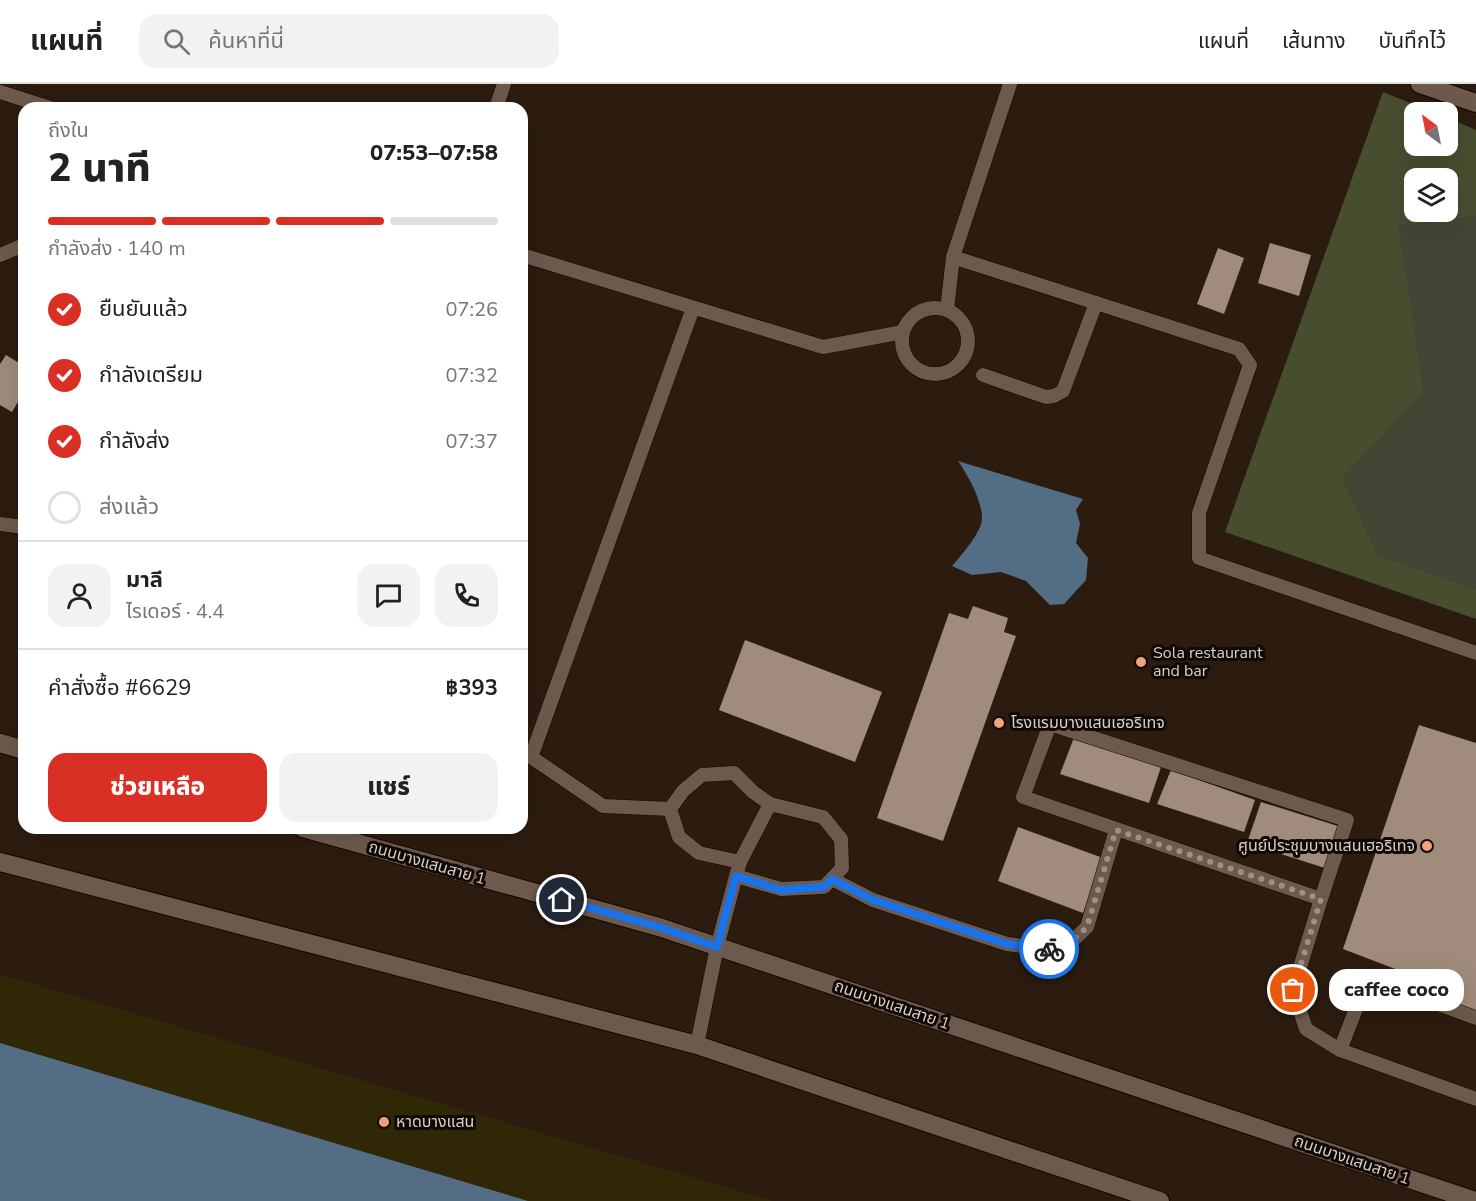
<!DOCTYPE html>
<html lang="th">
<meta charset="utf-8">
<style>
body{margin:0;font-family:"Nunito Sans","Noto Sans Thai",sans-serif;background:#f2f2f2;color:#222;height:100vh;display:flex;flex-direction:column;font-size:22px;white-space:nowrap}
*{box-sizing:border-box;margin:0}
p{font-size:20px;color:#767676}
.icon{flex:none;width:33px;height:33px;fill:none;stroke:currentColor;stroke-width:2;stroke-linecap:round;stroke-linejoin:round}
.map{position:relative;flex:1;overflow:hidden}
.sheet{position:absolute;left:18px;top:18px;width:510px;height:732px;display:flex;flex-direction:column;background:#fff;border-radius:18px;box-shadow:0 6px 24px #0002}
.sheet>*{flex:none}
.needle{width:39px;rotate:328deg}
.controls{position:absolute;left:1404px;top:18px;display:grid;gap:12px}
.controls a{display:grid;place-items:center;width:54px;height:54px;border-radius:12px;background:#fff;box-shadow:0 6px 24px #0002;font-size:30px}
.pin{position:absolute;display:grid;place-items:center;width:51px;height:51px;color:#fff;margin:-26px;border:3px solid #fff;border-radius:50%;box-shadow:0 2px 6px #0007}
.courier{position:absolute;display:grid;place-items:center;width:60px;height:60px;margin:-30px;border:4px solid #1a73e8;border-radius:50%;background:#fff;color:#222;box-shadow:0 2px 8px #0007}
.bubble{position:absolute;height:42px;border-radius:18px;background:#fff;box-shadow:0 6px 24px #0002;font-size:20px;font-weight:800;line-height:42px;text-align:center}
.overview em{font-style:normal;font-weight:800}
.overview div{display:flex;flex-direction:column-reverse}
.overview{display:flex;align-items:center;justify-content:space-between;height:102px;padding:0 30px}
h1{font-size:39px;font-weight:800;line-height:45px}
.bar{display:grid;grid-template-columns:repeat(4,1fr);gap:9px 6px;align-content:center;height:72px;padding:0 30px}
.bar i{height:8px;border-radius:4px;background:#e0e0e0}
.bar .on{background:#d93025}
.bar p{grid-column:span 4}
.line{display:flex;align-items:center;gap:15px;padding:0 30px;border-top:2px solid #e0e0e0}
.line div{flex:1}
.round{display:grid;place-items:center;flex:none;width:63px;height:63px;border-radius:18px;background:#f2f2f2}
ol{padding:0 30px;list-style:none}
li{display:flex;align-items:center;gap:18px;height:66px}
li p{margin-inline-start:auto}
li .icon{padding:6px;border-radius:50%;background:#d93025;color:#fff;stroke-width:4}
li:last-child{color:#767676}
li i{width:33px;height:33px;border:3px solid #e0e0e0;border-radius:50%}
.cta{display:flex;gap:12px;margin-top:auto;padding:12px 30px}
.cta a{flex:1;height:69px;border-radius:18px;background:#d93025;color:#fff;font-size:24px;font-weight:800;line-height:69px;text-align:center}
.cta a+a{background:#f2f2f2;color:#222}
header{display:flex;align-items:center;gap:36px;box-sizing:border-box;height:84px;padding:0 30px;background:#fff;border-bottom:2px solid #e0e0e0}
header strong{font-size:28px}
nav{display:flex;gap:33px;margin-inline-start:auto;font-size:21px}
.search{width:420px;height:54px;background:#f2f2f2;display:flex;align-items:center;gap:15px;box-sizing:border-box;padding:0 21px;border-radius:18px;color:#767676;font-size:22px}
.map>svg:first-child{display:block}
.green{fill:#424735}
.forest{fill:#474e30;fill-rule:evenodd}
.sand{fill:#2f2706}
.water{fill:#536d85}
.building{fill:#a08b7c}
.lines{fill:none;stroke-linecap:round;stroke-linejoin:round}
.service-casing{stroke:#140600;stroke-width:15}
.pedestrian-casing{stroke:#140600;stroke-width:20}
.tertiary-casing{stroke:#140600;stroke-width:20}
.secondary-casing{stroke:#140600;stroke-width:20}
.service{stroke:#6d5a4c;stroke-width:14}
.pedestrian{stroke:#6d5a4c;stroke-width:18}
.tertiary{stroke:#6d5a4c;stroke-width:18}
.secondary{stroke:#6d5a4c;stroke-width:18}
.done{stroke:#9d9087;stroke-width:6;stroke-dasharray:0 10.8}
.route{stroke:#1a73e8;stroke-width:8}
.poi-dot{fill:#f0a279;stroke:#0f0804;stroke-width:2}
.labels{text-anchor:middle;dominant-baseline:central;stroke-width:6;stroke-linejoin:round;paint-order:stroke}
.poi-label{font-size:16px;fill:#dacfc7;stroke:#0f0804;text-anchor:start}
.street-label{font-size:16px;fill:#dacfc7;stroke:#0f0804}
</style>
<header>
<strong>แผนที่</strong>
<div class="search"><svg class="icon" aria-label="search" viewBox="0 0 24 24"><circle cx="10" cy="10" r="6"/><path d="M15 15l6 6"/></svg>ค้นหาที่นี่</div>
<nav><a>แผนที่</a><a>เส้นทาง</a><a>บันทึกไว้</a></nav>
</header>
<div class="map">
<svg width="1476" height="1117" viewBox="0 0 1476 1117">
<rect width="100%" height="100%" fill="#2c1c10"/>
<path class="green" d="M1476 133V505L1378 471 1343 394 1424 308 1397 142Z"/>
<path class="forest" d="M1383 8 1433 28H1414V62H1448V34L1476 46V133L1398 142 1424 308 1343 394 1378 471 1476 505V535L1225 448ZM1414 94H1448V128H1414Z"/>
<path class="sand" d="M0 890 773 1117H528L0 959Z"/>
<g class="water">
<path d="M958 377 1083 415 1076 426 1080 440 1076 459 1088 474 1086 496 1064 520 1050 521 1026 497 1001 488 972 491 952 482C961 472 982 448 982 434 982 417 968 391 958 377Z"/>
<path d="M0 959 528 1117H0Z"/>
</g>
<g class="building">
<path d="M1270 159 1311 171 1299 212 1258 199Z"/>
<path d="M1218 164 1244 174 1224 230 1197 220Z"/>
<path d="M6 271 24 282V308L12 328 0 321V280Z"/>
<path d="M973 522 1008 534 1004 548 1016 552 943 757 877 734 949 529 968 535Z"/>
<path d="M745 556 882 608 855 678 719 626Z"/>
<path d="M1419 641 1476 659V927L1441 914 1445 904 1343 865Z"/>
<path d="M1075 651 1162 680 1149 719 1060 690Z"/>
<path d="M1171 686 1255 716 1244 748 1157 720Z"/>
<path d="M1261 718 1341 743 1328 785 1247 759Z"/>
<path d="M1018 743 1103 774 1083 829 998 797Z"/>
</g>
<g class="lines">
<defs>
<g id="service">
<path d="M0 8 50 24"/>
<path d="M496 24 504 0"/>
<path d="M0 171 24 161"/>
<path d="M522 171 823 263 903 248"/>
<path d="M953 173 1239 265 1250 281 1199 429V474L1476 569"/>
<circle cx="935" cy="257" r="33"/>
<path d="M947 226 953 173 1010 0"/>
<path d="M983 291 1046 313 1054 312 1063 307 1096 219"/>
<path d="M0 440 24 443"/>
<path d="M1050 640 1347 736 1321 815 1023 713Z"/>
<path d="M670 725 603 722 531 673 693 224"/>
<path d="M740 778 699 769 679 753 670 725 683 707 702 691 734 689 753 708 770 720"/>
<path d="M832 795 873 816 1007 860 1062 867 1087 843 1116 746"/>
<path d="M1321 815 1293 906 1306 945 1340 966 1476 1015"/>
<path d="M697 961 717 863 736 792 781 805 824 803 842 784 841 755 823 733 770 720 740 778 736 792"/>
<path d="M1340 966 1363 907 1369 902 1379 898 1476 934"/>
</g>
<path id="pedestrian" d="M0 778 697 961 1160 1117"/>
<g id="tertiary">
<path d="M0 659 24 666"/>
<path d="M303 744 659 843 1475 1117"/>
</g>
<path id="secondary" d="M1420 0 1476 19"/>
</defs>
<use href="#service" class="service-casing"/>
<use href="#pedestrian" class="pedestrian-casing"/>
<use href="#tertiary" class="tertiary-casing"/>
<use href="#secondary" class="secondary-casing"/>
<use href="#service" class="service"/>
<use href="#pedestrian" class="pedestrian"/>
<use href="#tertiary" class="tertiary"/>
<use href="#secondary" class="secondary"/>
</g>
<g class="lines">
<path class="done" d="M1049 865 1062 867 1087 843 1116 746 1321 815 1293 906"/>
<path class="route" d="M562 816 659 843 717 863 736 792 781 806 824 803 832 795 873 816 1007 860 1049 865"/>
</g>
<g class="poi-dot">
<circle cx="1141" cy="578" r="6"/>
<circle cx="999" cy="639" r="6"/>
<circle cx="1427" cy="762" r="6"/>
<circle cx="384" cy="1038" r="6"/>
</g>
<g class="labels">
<g class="poi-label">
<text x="1153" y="569">Sola restaurant<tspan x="1153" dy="18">and bar</tspan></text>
<text x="1011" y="639">โรงแรมบางแสนเฮอริเทจ</text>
<text x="1415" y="762" text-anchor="end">ศูนย์ประชุมบางแสนเฮอริเทจ</text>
<text x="396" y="1038">หาดบางแสน</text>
</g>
<g class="street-label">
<text transform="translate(427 779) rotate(16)">ถนนบางแสนสาย 1</text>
<text transform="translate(892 921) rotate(19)">ถนนบางแสนสาย 1</text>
<text transform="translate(1352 1076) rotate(19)">ถนนบางแสนสาย 1</text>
</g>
</g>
</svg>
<div class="controls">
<a><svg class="needle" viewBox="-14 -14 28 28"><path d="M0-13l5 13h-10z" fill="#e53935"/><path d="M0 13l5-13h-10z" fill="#767676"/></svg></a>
<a><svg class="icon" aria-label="layers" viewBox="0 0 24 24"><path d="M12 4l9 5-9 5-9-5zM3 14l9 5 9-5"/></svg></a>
</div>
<div class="pin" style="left:1293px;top:906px;background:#ea580c"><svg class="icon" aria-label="bag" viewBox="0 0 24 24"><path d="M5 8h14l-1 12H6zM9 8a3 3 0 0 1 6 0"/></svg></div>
<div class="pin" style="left:562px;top:816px;background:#1f2937"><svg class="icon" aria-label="home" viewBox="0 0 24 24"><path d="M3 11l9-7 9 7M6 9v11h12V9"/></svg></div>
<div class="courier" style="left:1049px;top:865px"><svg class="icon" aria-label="bike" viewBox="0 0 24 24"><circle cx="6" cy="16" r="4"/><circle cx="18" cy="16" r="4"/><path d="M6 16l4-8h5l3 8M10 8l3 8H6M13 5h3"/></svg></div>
<div class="bubble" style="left:1329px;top:885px;width:135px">caffee coco</div>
<section class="sheet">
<div class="overview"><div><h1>2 นาที</h1><p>ถึงใน</p></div><em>07:53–07:58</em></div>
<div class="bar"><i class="on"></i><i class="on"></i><i class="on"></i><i></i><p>กำลังส่ง · 140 m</p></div>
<ol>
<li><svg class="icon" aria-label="check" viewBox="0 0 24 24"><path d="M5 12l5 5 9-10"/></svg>ยืนยันแล้ว<p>07:26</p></li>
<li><svg class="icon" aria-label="check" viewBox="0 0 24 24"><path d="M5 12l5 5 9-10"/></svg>กำลังเตรียม<p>07:32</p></li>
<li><svg class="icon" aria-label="check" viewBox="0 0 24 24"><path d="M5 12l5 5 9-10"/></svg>กำลังส่ง<p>07:37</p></li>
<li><i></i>ส่งแล้ว</li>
</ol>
<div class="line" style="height:108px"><a class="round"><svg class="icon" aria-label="person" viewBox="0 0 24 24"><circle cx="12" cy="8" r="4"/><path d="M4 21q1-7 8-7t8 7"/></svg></a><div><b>มาลี</b><p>ไรเดอร์ · 4.4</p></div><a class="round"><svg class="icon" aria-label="chat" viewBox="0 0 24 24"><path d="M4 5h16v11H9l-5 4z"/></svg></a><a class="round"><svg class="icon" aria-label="phone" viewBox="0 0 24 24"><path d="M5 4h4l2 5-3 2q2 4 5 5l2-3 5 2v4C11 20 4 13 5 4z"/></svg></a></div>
<div class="line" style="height:78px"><div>คำสั่งซื้อ #6629</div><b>฿393</b></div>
<div class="cta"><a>ช่วยเหลือ</a><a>แชร์</a></div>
</section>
</div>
